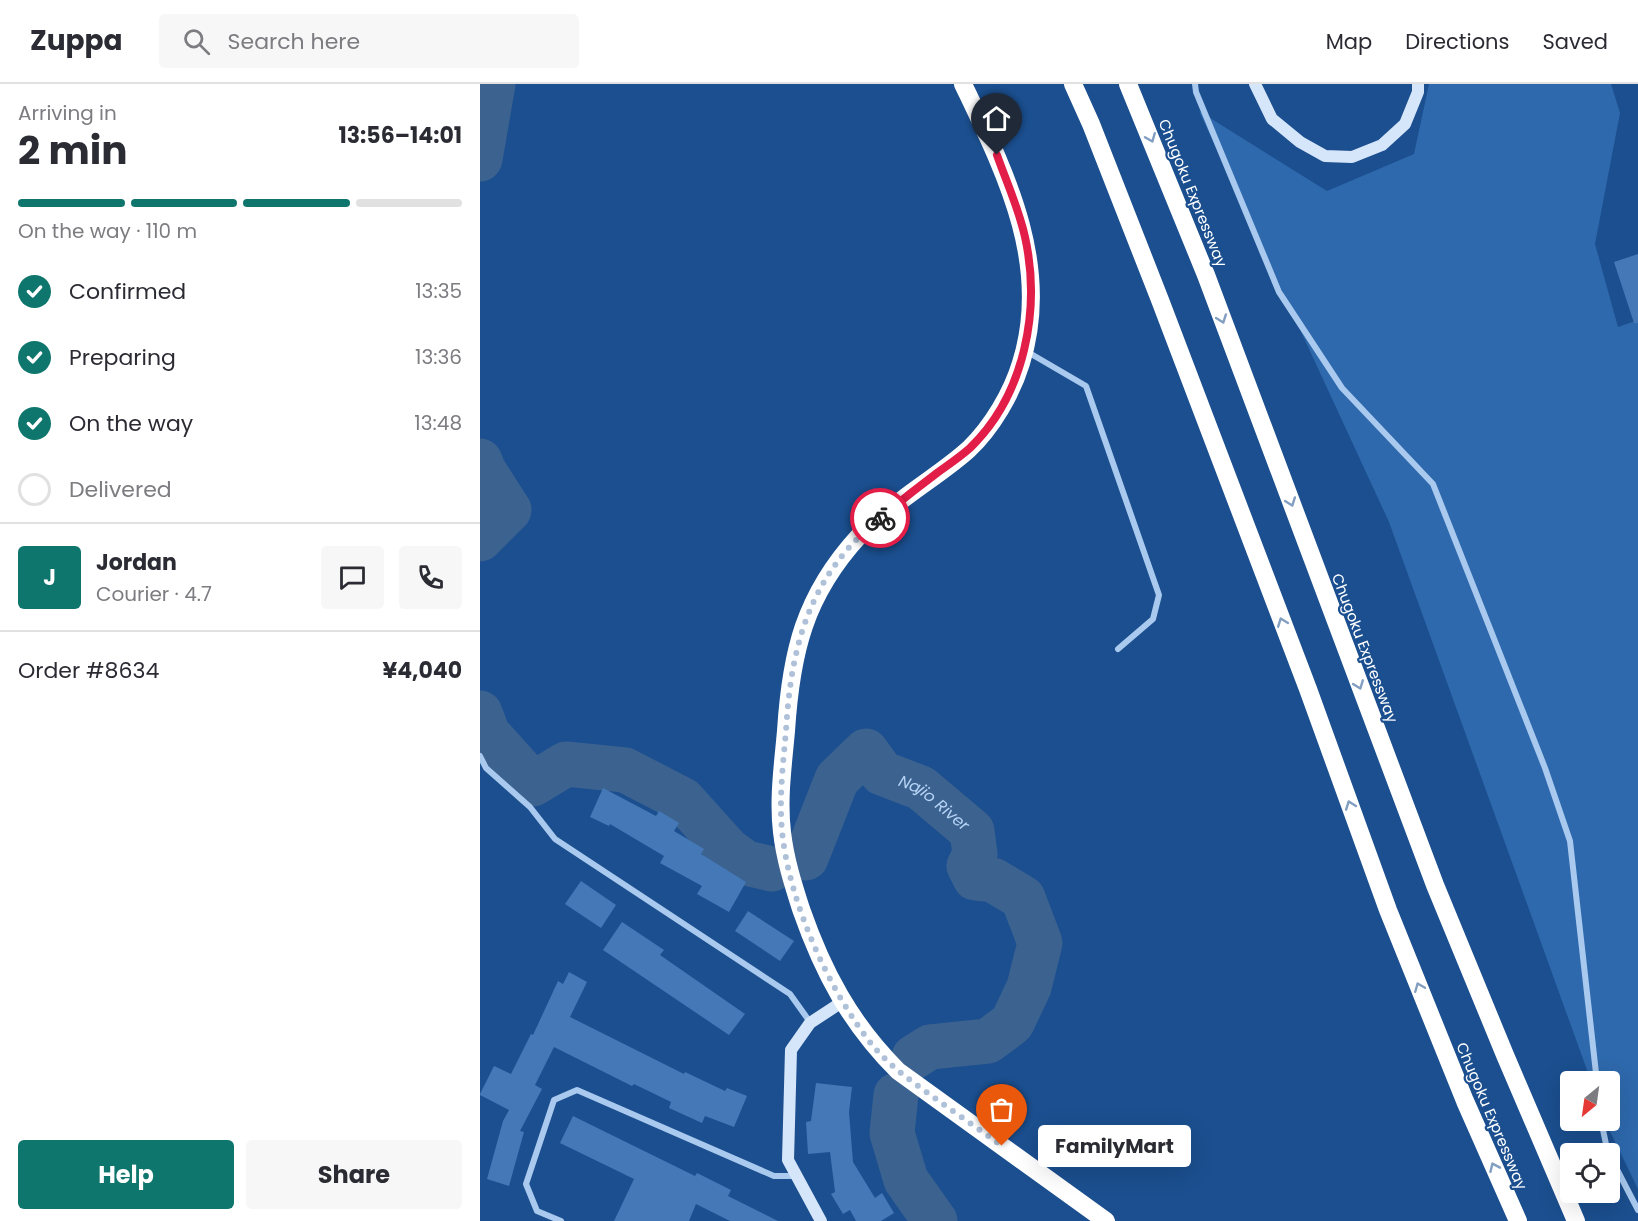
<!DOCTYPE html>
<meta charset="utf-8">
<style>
body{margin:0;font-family:Poppins,sans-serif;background:#f7f7f7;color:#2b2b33;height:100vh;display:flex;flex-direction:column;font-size:22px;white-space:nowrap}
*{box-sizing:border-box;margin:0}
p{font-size:20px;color:#7c7c81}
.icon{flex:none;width:33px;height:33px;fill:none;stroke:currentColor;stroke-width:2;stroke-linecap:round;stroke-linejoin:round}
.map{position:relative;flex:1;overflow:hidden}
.side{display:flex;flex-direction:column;background:#fff;width:480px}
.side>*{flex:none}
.needle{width:39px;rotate:209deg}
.fabs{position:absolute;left:1080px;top:987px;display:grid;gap:12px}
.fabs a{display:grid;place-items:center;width:60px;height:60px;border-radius:6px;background:#fff;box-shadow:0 6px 24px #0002;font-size:30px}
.pin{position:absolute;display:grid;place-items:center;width:51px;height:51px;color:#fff;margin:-62px -26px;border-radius:50% 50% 50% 0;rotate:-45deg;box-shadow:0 0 6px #0007}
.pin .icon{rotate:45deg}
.courier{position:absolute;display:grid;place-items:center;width:60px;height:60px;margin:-30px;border:4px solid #e11d48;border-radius:50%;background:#fff;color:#222;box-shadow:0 2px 8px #0007}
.bubble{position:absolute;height:42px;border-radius:6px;background:#fff;box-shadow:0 6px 24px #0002;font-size:20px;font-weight:700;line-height:42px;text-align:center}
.head em{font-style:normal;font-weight:700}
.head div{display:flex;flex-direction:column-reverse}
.head{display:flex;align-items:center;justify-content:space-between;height:102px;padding:0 18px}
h1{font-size:39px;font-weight:700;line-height:45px}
.bar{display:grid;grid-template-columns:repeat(4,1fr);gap:9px 6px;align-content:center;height:72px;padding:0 18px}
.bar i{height:8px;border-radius:4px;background:#e1e1e2}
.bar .current{background:#0f766e}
.bar p{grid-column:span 4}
.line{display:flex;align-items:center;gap:15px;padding:0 18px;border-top:2px solid #e1e1e2}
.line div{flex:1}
.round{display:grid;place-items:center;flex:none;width:63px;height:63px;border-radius:6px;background:#f7f7f7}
ol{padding:0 18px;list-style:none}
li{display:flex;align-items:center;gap:18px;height:66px}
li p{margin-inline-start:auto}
li .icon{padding:6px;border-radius:50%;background:#0f766e;color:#fff;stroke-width:4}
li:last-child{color:#7c7c81}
li i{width:33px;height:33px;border:3px solid #e1e1e2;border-radius:50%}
.cta{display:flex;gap:12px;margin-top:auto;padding:12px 18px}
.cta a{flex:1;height:69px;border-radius:6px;background:#0f766e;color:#fff;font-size:24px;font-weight:700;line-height:69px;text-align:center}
.cta a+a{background:#f7f7f7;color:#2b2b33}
header{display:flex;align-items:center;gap:36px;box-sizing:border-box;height:84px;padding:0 30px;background:#fff;border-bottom:2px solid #e1e1e2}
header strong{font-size:28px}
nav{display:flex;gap:33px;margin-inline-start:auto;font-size:21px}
.search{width:420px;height:54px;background:#f7f7f7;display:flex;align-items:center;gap:15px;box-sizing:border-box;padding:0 21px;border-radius:6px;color:#7c7c81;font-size:22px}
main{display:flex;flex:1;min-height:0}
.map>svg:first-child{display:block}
.green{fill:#2e69ad}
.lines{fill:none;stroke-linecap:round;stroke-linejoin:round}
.river{stroke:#3c6290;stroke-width:45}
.building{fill:#4478b7}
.street{stroke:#a9c9ee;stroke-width:6}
.secondary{stroke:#d6e6fa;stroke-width:12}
.highway{stroke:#fff;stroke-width:18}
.oneway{stroke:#829ec1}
.done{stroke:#afc1d8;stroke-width:6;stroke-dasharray:0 10.8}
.route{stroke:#e11d48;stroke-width:8}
.labels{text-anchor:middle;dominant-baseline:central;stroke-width:4.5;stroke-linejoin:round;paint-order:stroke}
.street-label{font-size:15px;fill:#fff;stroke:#1b4f8f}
.water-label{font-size:16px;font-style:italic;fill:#b5d3f5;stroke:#1b4f8f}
</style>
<header>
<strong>Zuppa</strong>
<div class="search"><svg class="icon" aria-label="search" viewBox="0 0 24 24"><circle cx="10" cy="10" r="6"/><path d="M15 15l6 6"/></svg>Search here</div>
<nav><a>Map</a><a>Directions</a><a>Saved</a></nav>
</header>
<main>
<section class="side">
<div class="head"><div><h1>2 min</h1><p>Arriving in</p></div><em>13:56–14:01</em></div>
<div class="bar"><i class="current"></i><i class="current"></i><i class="current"></i><i></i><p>On the way · 110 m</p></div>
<ol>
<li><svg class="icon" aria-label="check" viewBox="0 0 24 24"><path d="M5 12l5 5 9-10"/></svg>Confirmed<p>13:35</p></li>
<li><svg class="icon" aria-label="check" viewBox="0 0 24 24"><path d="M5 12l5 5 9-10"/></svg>Preparing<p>13:36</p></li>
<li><svg class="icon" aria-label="check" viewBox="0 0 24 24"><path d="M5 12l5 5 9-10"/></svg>On the way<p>13:48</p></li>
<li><i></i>Delivered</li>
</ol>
<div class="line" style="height:108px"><b class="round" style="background:#0f766e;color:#fff">J</b><div><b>Jordan</b><p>Courier · 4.7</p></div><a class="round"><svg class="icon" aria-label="chat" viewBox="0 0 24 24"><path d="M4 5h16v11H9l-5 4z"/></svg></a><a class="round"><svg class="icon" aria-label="phone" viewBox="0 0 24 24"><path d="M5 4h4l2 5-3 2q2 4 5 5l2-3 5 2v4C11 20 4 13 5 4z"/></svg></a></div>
<div class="line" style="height:78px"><div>Order #8634</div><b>¥4,040</b></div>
<div class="cta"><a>Help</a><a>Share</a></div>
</section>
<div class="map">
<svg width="1158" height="1137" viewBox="0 0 1158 1137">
<rect width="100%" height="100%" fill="#1b4f8f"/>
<path class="green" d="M949 0H1131L1140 29 1115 160 1138 243 1158 236V1105L1125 1037 1130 1036V998L1111 997 909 438 719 27 847 107 934 70Z"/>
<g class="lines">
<g class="river">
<path d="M0 75 13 0"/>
<path d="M0 377 4 387 29 426 0 455"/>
<path d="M0 629 8 650 53 700 86 680 145 686 203 716 248 766 266 779 292 785"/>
<path id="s1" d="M326 774 357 695 386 667 402 689 441 704 492 747 495 770 489 782 495 794 513 796 543 814 560 859 549 903 532 939 508 957 450 963 434 973"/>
<path d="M416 1011 412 1049 426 1096 455 1137"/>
</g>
</g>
<g class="building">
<path d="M1158 170V239H1154L1134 178Z"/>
<path d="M123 704 176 732 179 727 199 739 194 747 224 765 221 770 266 798 249 828 217 810 222 802 180 779 184 772 130 740 129 742 110 733Z"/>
<path d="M101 797 136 821 121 844 85 820Z"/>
<path d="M268 827 314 857 300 877 255 847Z"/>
<path d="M142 838 184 866 180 871 265 930 249 951 123 866Z"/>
<path d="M89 888 107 898 90 933 204 990 205 988 245 1007 247 1004 267 1012 254 1043 225 1032 222 1039 189 1024 191 1018 154 1000 152 1002 74 963 55 1001 62 1005 40 1047 44 1048 29 1102 7 1095 23 1037 29 1026 0 1011V1010L14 982 31 990 51 950 53 951 78 897 83 900Z"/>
<path d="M336 999 372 1003 369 1028 373 1078 395 1114 402 1109 414 1129 401 1137H376L370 1126 363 1130 351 1110 355 1108 350 1068 328 1070 326 1038 331 1037Z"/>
<path d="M93 1032 215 1092 217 1089 251 1106 248 1112 298 1137H250L216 1120 209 1137H134L154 1095 80 1059Z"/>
</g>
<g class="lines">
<g class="street">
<path d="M715 0 716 8 799 208 862 304 953 400 1065 684 1090 757 1117 998"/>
<path d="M546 267 606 302 679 511 673 535 638 565"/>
<path d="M0 672 6 684 50 723 75 755 310 910 330 938"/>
<path d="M1121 1036 1128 1070"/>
<path d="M1130 1072 1158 1126"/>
<path d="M81 1137 57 1127 46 1100 74 1016 97 1006 294 1092H315"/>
</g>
<g class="secondary">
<path d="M775 0 792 35 820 58 845 72 872 73 902 61 925 40 938 8V0"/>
<path d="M341 1137 308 1076 311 966 330 939 362 918"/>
</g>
<g class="highway">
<path d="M483 0C525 88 572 180 541 279 532 309 512 343 489 365 466 386 437 403 413 423 402 432 388 441 379 452 324 512 311 569 306 647 303 681 298 715 302 748 305 775 313 800 321 825 343 888 370 939 418 987L626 1137"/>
<path d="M593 0 611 40 680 216 828 605 908 826 985 1017 1038 1137"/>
<path d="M648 0 726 191 955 801 1025 971 1096 1137"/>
</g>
</g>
<defs><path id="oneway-chevron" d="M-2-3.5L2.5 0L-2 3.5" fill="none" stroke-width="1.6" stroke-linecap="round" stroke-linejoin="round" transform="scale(1.5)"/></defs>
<g class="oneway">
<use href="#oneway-chevron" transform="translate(671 54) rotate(68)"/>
<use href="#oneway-chevron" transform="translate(742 235) rotate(70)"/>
<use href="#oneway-chevron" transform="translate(811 418) rotate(70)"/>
<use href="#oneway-chevron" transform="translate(802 538) rotate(-111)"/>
<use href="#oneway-chevron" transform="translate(879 601) rotate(69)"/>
<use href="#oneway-chevron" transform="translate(870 721) rotate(-110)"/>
<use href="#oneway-chevron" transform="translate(939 903) rotate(-112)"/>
<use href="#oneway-chevron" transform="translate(1014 1083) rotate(-114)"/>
</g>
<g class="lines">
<path class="done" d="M400 434C330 491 311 560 306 647 303 680 299 713 302 747 309 818 349 907 393 962 410 982 431 997 452 1012 475 1029 499 1045 522 1062"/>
<path class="route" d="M400 434C418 419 437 404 457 389 468 381 480 373 490 364 545 311 561 225 545 153 539 125 526 97 517 71"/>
</g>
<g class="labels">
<g class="street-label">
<text transform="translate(713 109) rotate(68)">Chugoku Expressway</text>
<text transform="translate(885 564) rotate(69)">Chugoku Expressway</text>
<text transform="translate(1012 1032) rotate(67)">Chugoku Expressway</text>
</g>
<g class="water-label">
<text stroke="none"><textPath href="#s1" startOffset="213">Najio River</textPath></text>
</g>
</g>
</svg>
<div class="fabs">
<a><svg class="needle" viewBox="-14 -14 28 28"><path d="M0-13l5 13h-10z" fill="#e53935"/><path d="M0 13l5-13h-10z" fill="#7c7c81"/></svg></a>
<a><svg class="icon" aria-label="locate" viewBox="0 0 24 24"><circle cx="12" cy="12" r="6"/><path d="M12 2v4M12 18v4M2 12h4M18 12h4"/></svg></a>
</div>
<div class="pin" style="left:522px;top:1062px;background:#ea580c"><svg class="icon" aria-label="bag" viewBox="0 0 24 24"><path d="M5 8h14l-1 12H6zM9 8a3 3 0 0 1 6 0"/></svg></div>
<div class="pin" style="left:517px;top:71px;background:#1f2937"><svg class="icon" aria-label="home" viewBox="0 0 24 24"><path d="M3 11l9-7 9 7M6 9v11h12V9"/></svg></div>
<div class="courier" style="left:400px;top:434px"><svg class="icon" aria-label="bike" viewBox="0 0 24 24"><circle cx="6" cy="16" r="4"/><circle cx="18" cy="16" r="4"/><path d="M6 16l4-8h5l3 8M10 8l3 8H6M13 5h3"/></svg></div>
<div class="bubble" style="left:558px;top:1041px;width:153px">FamilyMart</div>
</div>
</main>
